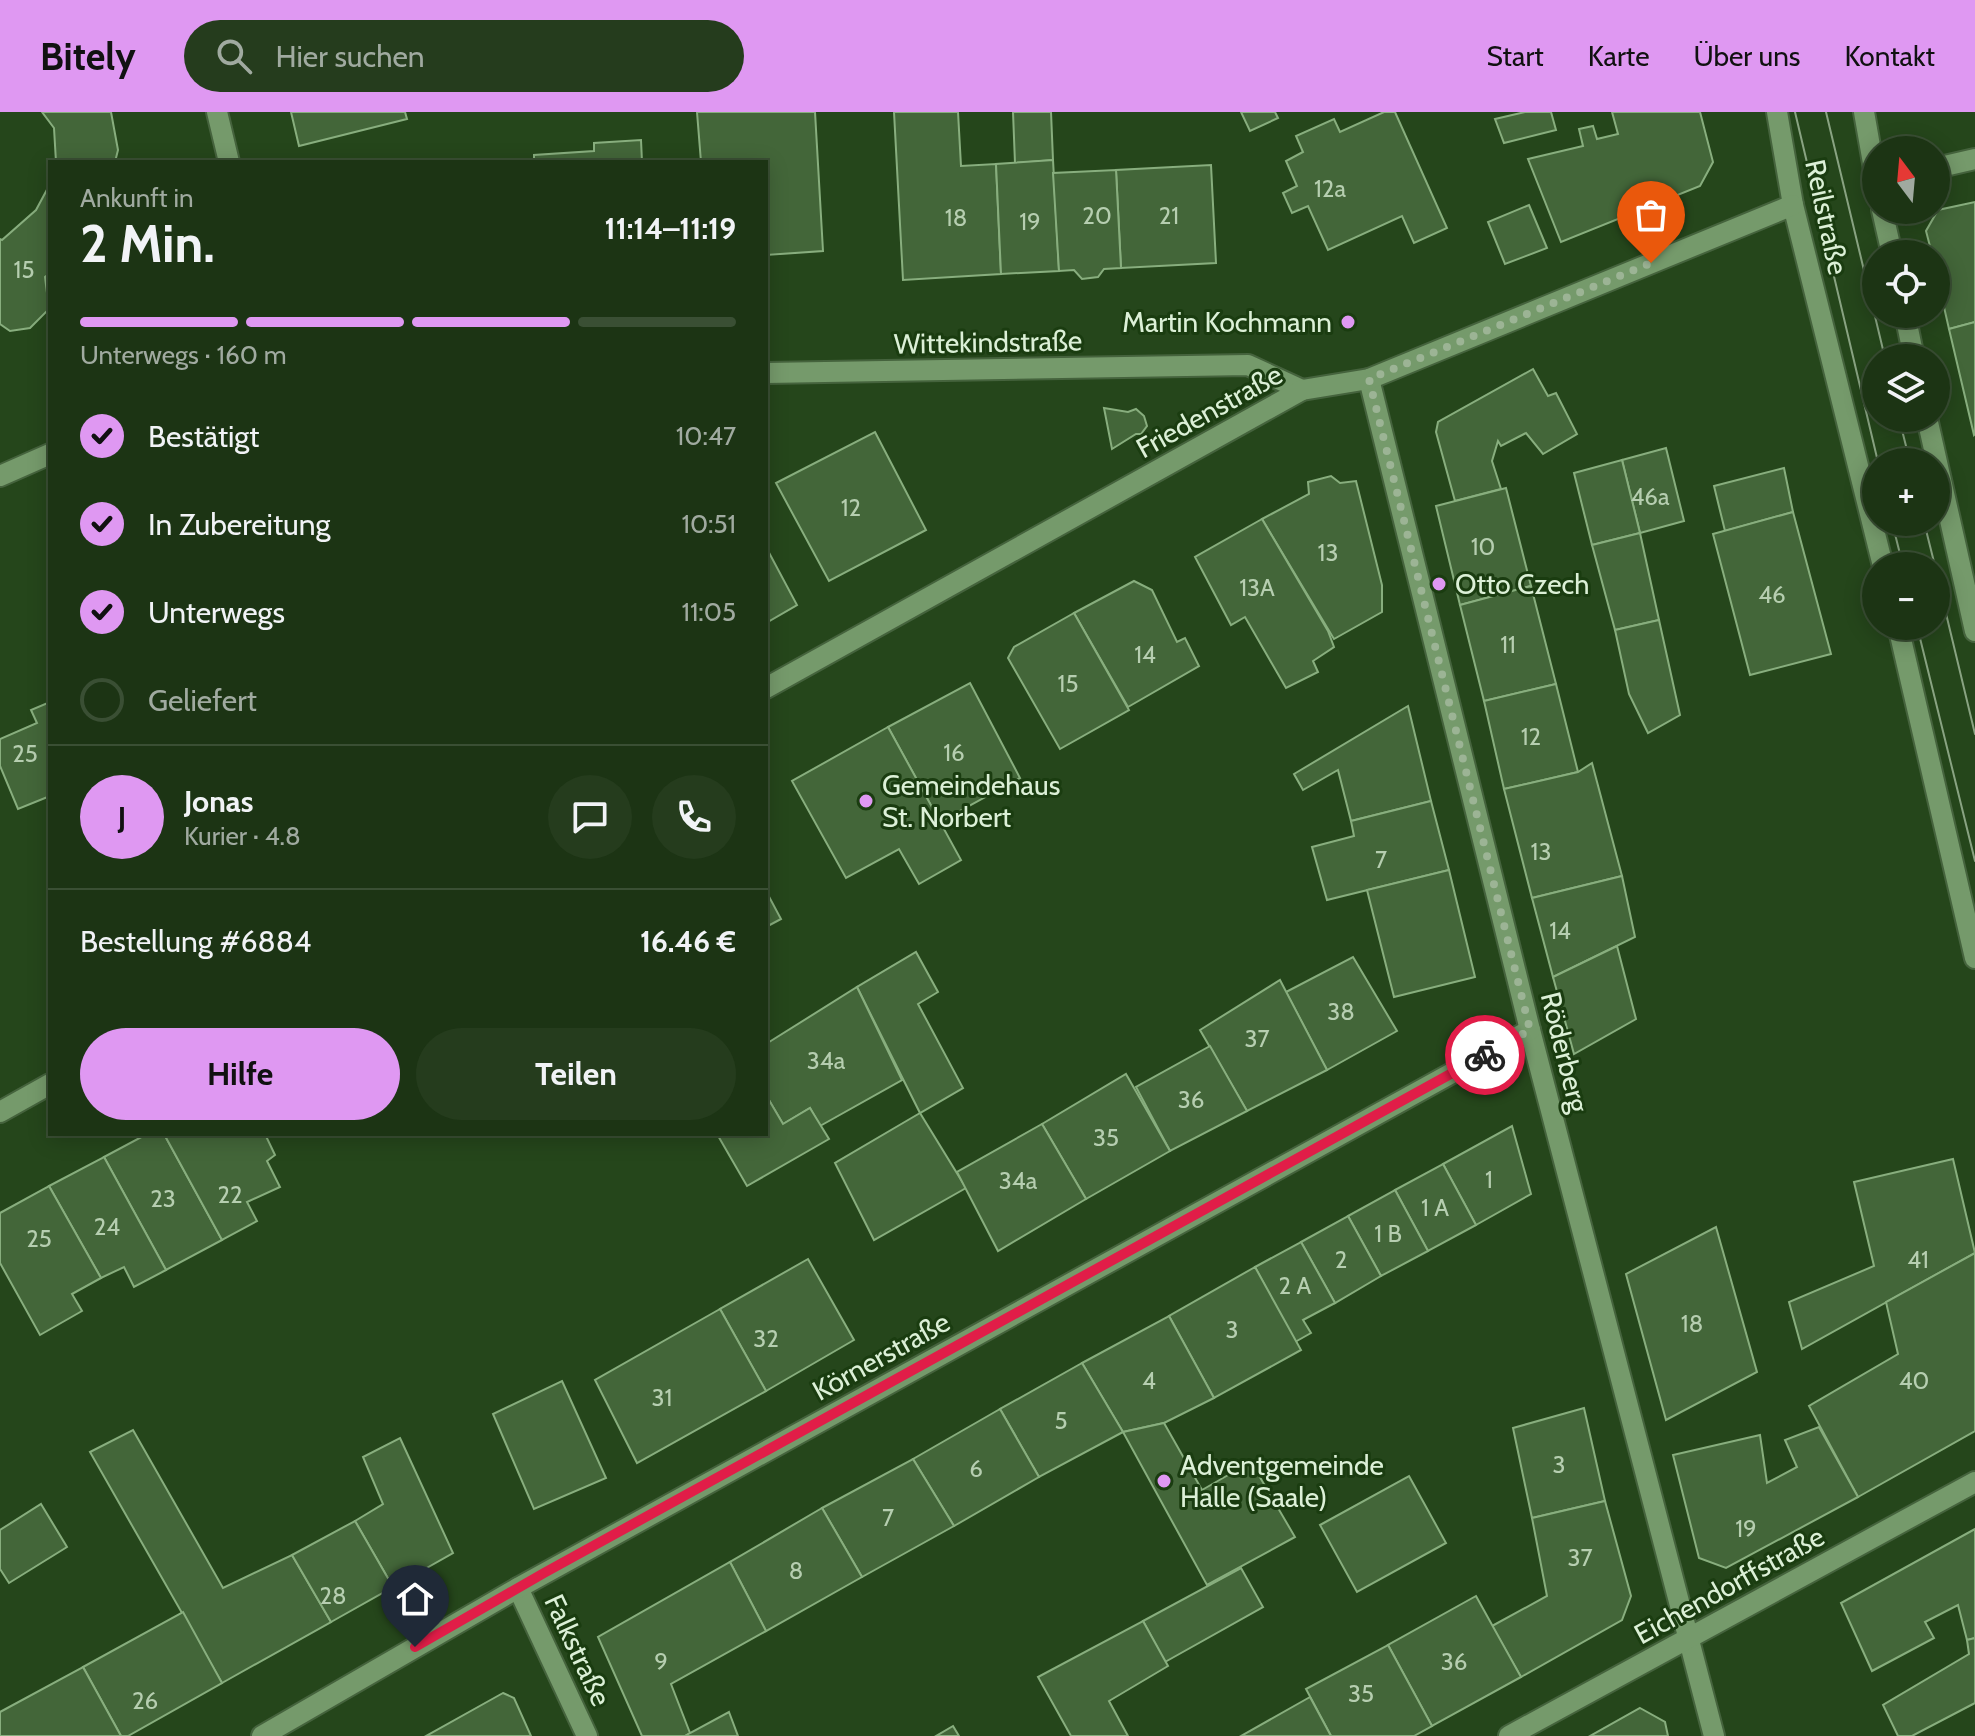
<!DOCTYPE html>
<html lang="de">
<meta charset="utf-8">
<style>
body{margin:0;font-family:Cabin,sans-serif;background:#253c1d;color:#f1f3f6;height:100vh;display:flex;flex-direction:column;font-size:30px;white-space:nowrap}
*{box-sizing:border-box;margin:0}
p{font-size:26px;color:#a0aaa0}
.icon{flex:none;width:44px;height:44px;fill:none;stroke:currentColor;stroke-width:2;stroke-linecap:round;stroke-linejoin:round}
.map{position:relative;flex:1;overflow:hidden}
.panel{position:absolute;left:48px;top:48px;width:720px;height:976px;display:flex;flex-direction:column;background:#1c3414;border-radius:0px;box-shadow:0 4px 20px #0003,0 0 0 2px #3a4f34}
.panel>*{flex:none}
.needle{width:52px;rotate:344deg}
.controls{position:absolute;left:1862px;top:24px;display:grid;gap:16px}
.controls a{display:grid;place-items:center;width:88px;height:88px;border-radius:50%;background:#1c3414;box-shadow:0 4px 20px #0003,0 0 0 2px #3a4f34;font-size:40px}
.pin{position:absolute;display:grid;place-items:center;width:68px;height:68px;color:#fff;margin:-82px -34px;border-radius:50% 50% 50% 0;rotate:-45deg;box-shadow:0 0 8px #0007}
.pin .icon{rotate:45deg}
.courier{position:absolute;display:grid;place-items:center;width:80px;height:80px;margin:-40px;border:6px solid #e11d48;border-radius:50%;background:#fff;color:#222;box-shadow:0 2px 10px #0007}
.head em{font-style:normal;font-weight:700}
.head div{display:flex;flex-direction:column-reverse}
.head{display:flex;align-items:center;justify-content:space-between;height:136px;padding:0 32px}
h1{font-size:52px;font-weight:700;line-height:60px}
.bar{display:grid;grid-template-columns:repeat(4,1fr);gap:12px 8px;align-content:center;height:96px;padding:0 32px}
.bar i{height:10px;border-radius:6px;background:#3a4f34}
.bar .on{background:#df98f2}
.bar p{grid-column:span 4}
.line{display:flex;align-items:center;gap:20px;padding:0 32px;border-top:2px solid #3a4f34}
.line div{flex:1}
.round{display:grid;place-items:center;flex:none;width:84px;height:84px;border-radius:42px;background:#253c1d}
ol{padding:0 32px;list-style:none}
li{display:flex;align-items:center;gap:24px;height:88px}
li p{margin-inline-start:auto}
li .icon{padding:8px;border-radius:50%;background:#df98f2;color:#111;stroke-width:4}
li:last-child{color:#a0aaa0}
li i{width:44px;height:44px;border:4px solid #3a4f34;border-radius:50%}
.action{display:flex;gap:16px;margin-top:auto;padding:16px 32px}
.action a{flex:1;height:92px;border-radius:48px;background:#df98f2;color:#111;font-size:32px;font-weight:700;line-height:92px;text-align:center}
.action a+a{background:#253c1d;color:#f1f3f6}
header{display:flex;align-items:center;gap:48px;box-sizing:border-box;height:112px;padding:0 40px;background:#df98f2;color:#111}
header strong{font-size:38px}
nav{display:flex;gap:44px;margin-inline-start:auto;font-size:28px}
.search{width:560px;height:72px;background:#253c1d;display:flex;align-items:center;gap:20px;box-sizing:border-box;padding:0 28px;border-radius:44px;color:#a0aaa0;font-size:30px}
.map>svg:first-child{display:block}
.building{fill:#436639;stroke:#88ae7e;stroke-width:2}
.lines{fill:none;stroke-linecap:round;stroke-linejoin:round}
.minor-casing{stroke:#45633d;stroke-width:24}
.minor{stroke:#759a6b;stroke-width:20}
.tram{stroke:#89a382;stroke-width:2}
.done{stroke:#9cb495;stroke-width:8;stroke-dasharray:0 14.4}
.route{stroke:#e11d48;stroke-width:10}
.poi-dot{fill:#df98f2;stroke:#1a3c10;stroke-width:3}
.labels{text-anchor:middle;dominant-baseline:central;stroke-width:6;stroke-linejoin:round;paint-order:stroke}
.number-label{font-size:24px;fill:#b6ceb0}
.street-label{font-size:28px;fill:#dcf0d7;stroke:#1a3c10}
.poi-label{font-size:28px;fill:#dcf0d7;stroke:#1a3c10;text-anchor:start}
</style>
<header>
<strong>Bitely</strong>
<div class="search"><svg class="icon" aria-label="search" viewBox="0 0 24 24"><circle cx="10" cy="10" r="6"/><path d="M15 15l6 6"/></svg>Hier suchen</div>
<nav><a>Start</a><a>Karte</a><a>Über uns</a><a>Kontakt</a></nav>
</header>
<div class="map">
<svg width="1975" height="1624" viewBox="0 0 1975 1624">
<rect width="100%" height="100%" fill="#25461b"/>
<g class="building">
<path d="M42 0H111L118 38 115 50H56L54 16Z"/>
<path d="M291 0H405L407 7 299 34Z"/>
<path d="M697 0H815L823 139 766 143V50H701Z"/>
<path d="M894 0H958L961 54 996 52 1001 162 903 168Z"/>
<path d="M1013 0H1051L1053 48 1015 51Z"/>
<path d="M1241 0H1275L1278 6 1250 19Z"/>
<path d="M1384 0H1395L1447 116 1414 131 1402 104 1328 138 1308 94 1292 101 1283 81 1297 74 1286 49 1303 40 1296 24 1334 7 1340 20Z"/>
<path d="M1525 0H1551L1556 18 1504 31 1495 7Z"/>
<path d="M1612 0H1700L1713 50 1700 74 1561 130 1528 47 1583 34 1579 17 1593 14 1597 27 1618 22Z"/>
<path d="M641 28 642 50H534V43L594 39V31Z"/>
<path d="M1053 48 1059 159 1001 162 996 52Z"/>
<path d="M1211 53 1216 151 1121 156 1116 58Z"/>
<path d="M1116 58 1121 156 1104 157 1098 165 1082 167 1074 158 1059 159 1053 61Z"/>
<path d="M50 72V161L45 165 49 197 30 216 10 219 0 212V127L2 128 36 98Z"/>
<path d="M1975 90V210L1949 217 1936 160V142H1932L1926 119 1938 98Z"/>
<path d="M1529 93 1547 136 1505 152 1488 110Z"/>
<path d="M1975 210V322L1974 323 1949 217Z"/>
<path d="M1533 257 1548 284 1556 281 1577 322 1543 342 1526 321 1501 334 1498 329 1492 349 1501 377 1455 389 1436 320 1438 310Z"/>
<path d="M1104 296 1128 300 1136 297 1144 304 1147 314 1141 322H1136L1112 337Z"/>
<path d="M875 320 926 418 829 469 776 371Z"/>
<path d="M1666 336 1684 409 1640 421 1622 348Z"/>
<path d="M1622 348 1640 421 1592 433 1574 361Z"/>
<path d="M1784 356 1793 400 1725 419 1714 374Z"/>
<path d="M1331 364 1340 371 1356 369 1382 473V500L1334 527 1262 407 1309 382 1308 370Z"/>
<path d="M1506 376 1531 474 1460 493 1436 394Z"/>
<path d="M1793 400 1831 542 1750 563 1713 422Z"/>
<path d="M1262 407 1328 519 1334 535 1313 549 1318 560 1286 576 1245 505 1231 513 1195 445Z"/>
<path d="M1640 421 1659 508 1615 518 1592 433Z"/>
<path d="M766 435 797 493 766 511Z"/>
<path d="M1134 469 1152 478 1177 530 1185 526 1199 554 1128 595 1074 501Z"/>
<path d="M1531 474 1556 572 1484 589 1460 493Z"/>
<path d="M1074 501 1129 598 1060 637 1008 546 1014 535Z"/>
<path d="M1659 508 1680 603 1648 621 1629 582 1615 518Z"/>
<path d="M970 571 1020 666 940 710 888 615Z"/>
<path d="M1556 572 1578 660 1504 677 1484 589Z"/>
<path d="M50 590V684L18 697 0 654V627L37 611 31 598Z"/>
<path d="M1408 594 1431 689 1351 709 1338 658 1303 678 1294 662Z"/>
<path d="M888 615 961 748 919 772 899 737 846 766 792 669Z"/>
<path d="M1592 651 1622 764 1532 786 1504 677 1578 660Z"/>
<path d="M1431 689 1449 758 1327 788 1312 735 1354 724 1351 709Z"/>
<path d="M1449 758 1475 865 1394 885 1367 778Z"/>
<path d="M1622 764 1635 825 1553 865 1532 786Z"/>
<path d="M766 779 781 807 766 815Z"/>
<path d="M1617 834 1636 907 1574 942 1553 865Z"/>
<path d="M916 840 938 880 918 892 963 976 920 1001 857 875Z"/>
<path d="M1353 845 1397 919 1327 958 1286 880Z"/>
<path d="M1280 868 1327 958 1247 999 1200 918Z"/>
<path d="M857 875 902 968 820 1014 810 996 783 1012 766 983V932Z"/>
<path d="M1210 934 1247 999 1170 1039 1136 975Z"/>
<path d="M1126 962 1170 1039 1086 1087 1042 1012Z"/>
<path d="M766 983 783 1012 810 996 829 1027 747 1074 717 1022H766Z"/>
<path d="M920 1001 966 1076 874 1128 835 1051Z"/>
<path d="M1042 1012 1086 1087 998 1139 957 1060Z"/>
<path d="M1512 1014 1531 1082 1476 1113 1443 1052Z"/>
<path d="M147 1022H164L222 1128 166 1158 104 1045Z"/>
<path d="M164 1022H265L275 1043 267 1049 280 1075 247 1090 257 1109 222 1128Z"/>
<path d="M104 1045 166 1158 134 1175 124 1155 101 1166 49 1074Z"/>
<path d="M1953 1047 1975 1141 1802 1237 1789 1190 1874 1154 1854 1070Z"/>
<path d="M1443 1052 1476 1113 1428 1139 1395 1078Z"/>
<path d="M49 1074 101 1166 72 1182 82 1199 40 1223 0 1151V1101Z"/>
<path d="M1395 1078 1428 1139 1381 1164 1348 1104Z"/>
<path d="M1348 1104 1381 1164 1335 1191 1301 1130Z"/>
<path d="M1716 1115 1757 1260 1666 1308 1626 1162Z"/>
<path d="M1301 1130 1335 1191 1303 1208 1311 1221 1295 1230 1255 1155Z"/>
<path d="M1975 1141V1319L1858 1385 1809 1294 1898 1242 1886 1190Z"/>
<path d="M808 1147 854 1228 766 1279 720 1197Z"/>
<path d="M1255 1155 1301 1238 1214 1286 1169 1204Z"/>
<path d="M720 1197 766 1279 637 1351 595 1268Z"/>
<path d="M1169 1204 1214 1286 1164 1311 1123 1320 1082 1251Z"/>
<path d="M1082 1251 1123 1320 1039 1365 1000 1297Z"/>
<path d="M562 1269 606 1366 534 1397 493 1302Z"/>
<path d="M1584 1296 1605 1389 1532 1406 1513 1316Z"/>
<path d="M1000 1297 1039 1365 954 1414 913 1347Z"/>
<path d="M1164 1311 1202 1378 1251 1350 1295 1425 1207 1473 1123 1320Z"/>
<path d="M1819 1315 1858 1385 1726 1456 1699 1446 1673 1343 1760 1323 1767 1371 1797 1355 1785 1328Z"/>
<path d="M133 1318 223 1476 292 1443 331 1510 222 1571 90 1340Z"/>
<path d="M400 1326 453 1441 393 1475 355 1409 383 1392 363 1345Z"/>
<path d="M913 1347 954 1414 862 1465 822 1396Z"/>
<path d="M1409 1364 1446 1431 1357 1480 1320 1413Z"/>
<path d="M1605 1389 1631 1484 1622 1508 1521 1565 1492 1514 1547 1484 1532 1406Z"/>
<path d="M41 1392 67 1435 9 1471 0 1457V1418Z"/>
<path d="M822 1396 862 1465 766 1519 730 1450Z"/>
<path d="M355 1409 393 1475 331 1510 292 1443Z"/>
<path d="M1975 1417V1526L1967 1528 1958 1493 1925 1510 1934 1526 1872 1559 1841 1491Z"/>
<path d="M730 1450 766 1519 671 1572 690 1621 685 1624H642L598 1525Z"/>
<path d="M1241 1456 1263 1495 1165 1550 1143 1509Z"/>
<path d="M1476 1484 1521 1565 1432 1614 1388 1533Z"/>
<path d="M183 1500 222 1571 128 1624H121L83 1555Z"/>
<path d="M1143 1509 1168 1554 1109 1589 1128 1624H1071L1038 1565Z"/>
<path d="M1975 1526V1591L1912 1624H1898L1883 1593 1969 1542 1967 1528Z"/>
<path d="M1388 1533 1432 1614 1414 1624H1331L1306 1577Z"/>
<path d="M83 1555 121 1624H0V1600Z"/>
<path d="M503 1581 514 1586 531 1624H426Z"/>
<path d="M1310 1585 1331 1624H1241Z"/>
<path d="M1640 1596 1665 1610 1668 1624H1590Z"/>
<path d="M729 1600 738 1624H685L690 1621Z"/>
<path d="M953 1614 959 1624H936Z"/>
</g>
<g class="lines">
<defs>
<g id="minor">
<path d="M217 0 229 50"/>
<path d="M1777 0 1793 93 1883 454"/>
<path d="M1864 0 1876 68"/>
<path d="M1936 56 1975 47"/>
<path d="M1882 98 1892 142"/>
<path d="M1905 202 1914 246"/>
<path d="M766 261 1248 253 1302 278"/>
<path d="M1369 267 1530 918 1714 1624"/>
<path d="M1927 306 1975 519"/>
<path d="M0 364 50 342"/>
<path d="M1898 514 1975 846"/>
<path d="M766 576 1302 278 1369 267 1793 93"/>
<path d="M0 1000 50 972"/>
<path d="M518 1476 587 1624"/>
<path d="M262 1624 518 1476 1530 918"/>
<path d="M1509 1624 1975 1370"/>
</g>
</defs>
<use href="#minor" class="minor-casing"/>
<use href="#minor" class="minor"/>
<g class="tram">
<path d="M1795 0 1878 350"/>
<path d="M1826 0 1885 246"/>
<path d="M1899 306 1910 350"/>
<path d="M1892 410 1903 454"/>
<path d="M1924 410 1935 454"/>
<path d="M1936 460 1975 622"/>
<path d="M1917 514 1975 749"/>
</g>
</g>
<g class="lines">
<path class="done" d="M1485 943 1530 918 1369 267 1651 151"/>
<path class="route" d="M415 1535 544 1461 1485 943"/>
</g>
<g class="poi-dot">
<circle cx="1348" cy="210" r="8"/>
<circle cx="1439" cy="472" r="8"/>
<circle cx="866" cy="689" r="8"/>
<circle cx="1164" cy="1369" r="8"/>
</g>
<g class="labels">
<g class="number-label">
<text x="1330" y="76">12a</text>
<text x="1097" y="103">20</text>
<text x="1169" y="103">21</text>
<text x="956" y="105">18</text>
<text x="1030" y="109">19</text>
<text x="24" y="157">15</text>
<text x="1650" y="384">46a</text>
<text x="851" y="395">12</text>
<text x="1483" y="434">10</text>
<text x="1328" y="440">13</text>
<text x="1257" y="475">13A</text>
<text x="1772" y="482">46</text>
<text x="1508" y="532">11</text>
<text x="1145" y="542">14</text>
<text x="1068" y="571">15</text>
<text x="1531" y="624">12</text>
<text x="954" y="640">16</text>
<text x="25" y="641">25</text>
<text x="1541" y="739">13</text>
<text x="1381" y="747">7</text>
<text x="1560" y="818">14</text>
<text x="1341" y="899">38</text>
<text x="1257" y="926">37</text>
<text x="826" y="948">34a</text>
<text x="1191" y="987">36</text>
<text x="1106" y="1025">35</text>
<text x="1489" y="1067">1</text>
<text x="1018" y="1068">34a</text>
<text x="230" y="1082">22</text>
<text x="163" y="1086">23</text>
<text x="1435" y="1095">1 A</text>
<text x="107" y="1114">24</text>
<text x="1388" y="1121">1 B</text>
<text x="39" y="1126">25</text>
<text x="1341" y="1147">2</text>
<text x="1918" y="1147">41</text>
<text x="1295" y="1173">2 A</text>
<text x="1692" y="1211">18</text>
<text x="1232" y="1217">3</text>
<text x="766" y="1226">32</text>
<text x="1149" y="1268">4</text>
<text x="1914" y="1268">40</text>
<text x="662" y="1285">31</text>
<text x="1061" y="1308">5</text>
<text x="1559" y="1352">3</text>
<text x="976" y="1356">6</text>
<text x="888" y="1405">7</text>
<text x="1746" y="1416">19</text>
<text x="1580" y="1445">37</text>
<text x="796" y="1458">8</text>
<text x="333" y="1483">28</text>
<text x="661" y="1549">9</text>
<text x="1454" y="1549">36</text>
<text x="1361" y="1581">35</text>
<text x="145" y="1588">26</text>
</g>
<g class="street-label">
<text transform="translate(1827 105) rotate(78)">Reilstraße</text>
<text transform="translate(988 230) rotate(-1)">Wittekindstraße</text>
<text transform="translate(1209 299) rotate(-29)">Friedenstraße</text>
<text transform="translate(1565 940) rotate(76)">Röderberg</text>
<text transform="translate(881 1244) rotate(-29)">Körnerstraße</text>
<text transform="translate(1729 1473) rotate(-29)">Eichendorffstraße</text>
<text transform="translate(578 1538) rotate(65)">Falkstraße</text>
</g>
<g class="poi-label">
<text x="1332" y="210" text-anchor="end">Martin Kochmann</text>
<text x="1455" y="472">Otto Czech</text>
<text x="882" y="673">Gemeindehaus<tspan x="882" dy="32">St. Norbert</tspan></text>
<text x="1180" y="1353">Adventgemeinde<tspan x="1180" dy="32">Halle (Saale)</tspan></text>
</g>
</g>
</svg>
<div class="controls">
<a><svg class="needle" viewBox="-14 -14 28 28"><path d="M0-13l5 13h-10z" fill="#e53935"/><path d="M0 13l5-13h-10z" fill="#a0aaa0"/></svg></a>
<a><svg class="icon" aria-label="locate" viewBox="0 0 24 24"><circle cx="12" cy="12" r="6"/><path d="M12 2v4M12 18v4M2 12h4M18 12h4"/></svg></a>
<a><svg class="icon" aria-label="layers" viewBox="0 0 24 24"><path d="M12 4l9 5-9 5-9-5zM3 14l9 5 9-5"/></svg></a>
<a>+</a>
<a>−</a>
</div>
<div class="pin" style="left:1651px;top:151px;background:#ea580c"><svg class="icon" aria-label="bag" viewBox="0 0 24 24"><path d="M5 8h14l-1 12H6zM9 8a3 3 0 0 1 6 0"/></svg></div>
<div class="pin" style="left:415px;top:1535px;background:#1f2937"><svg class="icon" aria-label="home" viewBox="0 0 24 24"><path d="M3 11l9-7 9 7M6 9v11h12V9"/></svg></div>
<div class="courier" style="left:1485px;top:943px"><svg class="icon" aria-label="bike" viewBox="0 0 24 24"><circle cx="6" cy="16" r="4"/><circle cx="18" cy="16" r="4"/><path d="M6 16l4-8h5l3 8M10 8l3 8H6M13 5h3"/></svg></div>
<section class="panel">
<div class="head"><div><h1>2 Min.</h1><p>Ankunft in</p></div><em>11:14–11:19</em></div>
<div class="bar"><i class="on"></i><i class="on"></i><i class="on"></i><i></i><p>Unterwegs · 160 m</p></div>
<ol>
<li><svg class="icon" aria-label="check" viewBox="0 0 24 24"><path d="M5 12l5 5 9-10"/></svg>Bestätigt<p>10:47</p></li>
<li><svg class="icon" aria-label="check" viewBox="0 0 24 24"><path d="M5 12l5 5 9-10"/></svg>In Zubereitung<p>10:51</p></li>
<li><svg class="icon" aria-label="check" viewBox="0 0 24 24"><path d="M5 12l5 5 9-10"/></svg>Unterwegs<p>11:05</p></li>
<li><i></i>Geliefert</li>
</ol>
<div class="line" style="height:144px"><b class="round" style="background:#df98f2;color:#111">J</b><div><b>Jonas</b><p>Kurier · 4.8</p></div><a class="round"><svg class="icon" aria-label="chat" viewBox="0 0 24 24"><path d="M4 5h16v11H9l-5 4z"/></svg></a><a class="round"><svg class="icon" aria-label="phone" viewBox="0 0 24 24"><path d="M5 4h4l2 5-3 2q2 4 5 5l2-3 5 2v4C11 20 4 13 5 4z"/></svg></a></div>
<div class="line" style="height:104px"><div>Bestellung #6884</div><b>16.46 €</b></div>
<div class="action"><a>Hilfe</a><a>Teilen</a></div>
</section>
</div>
